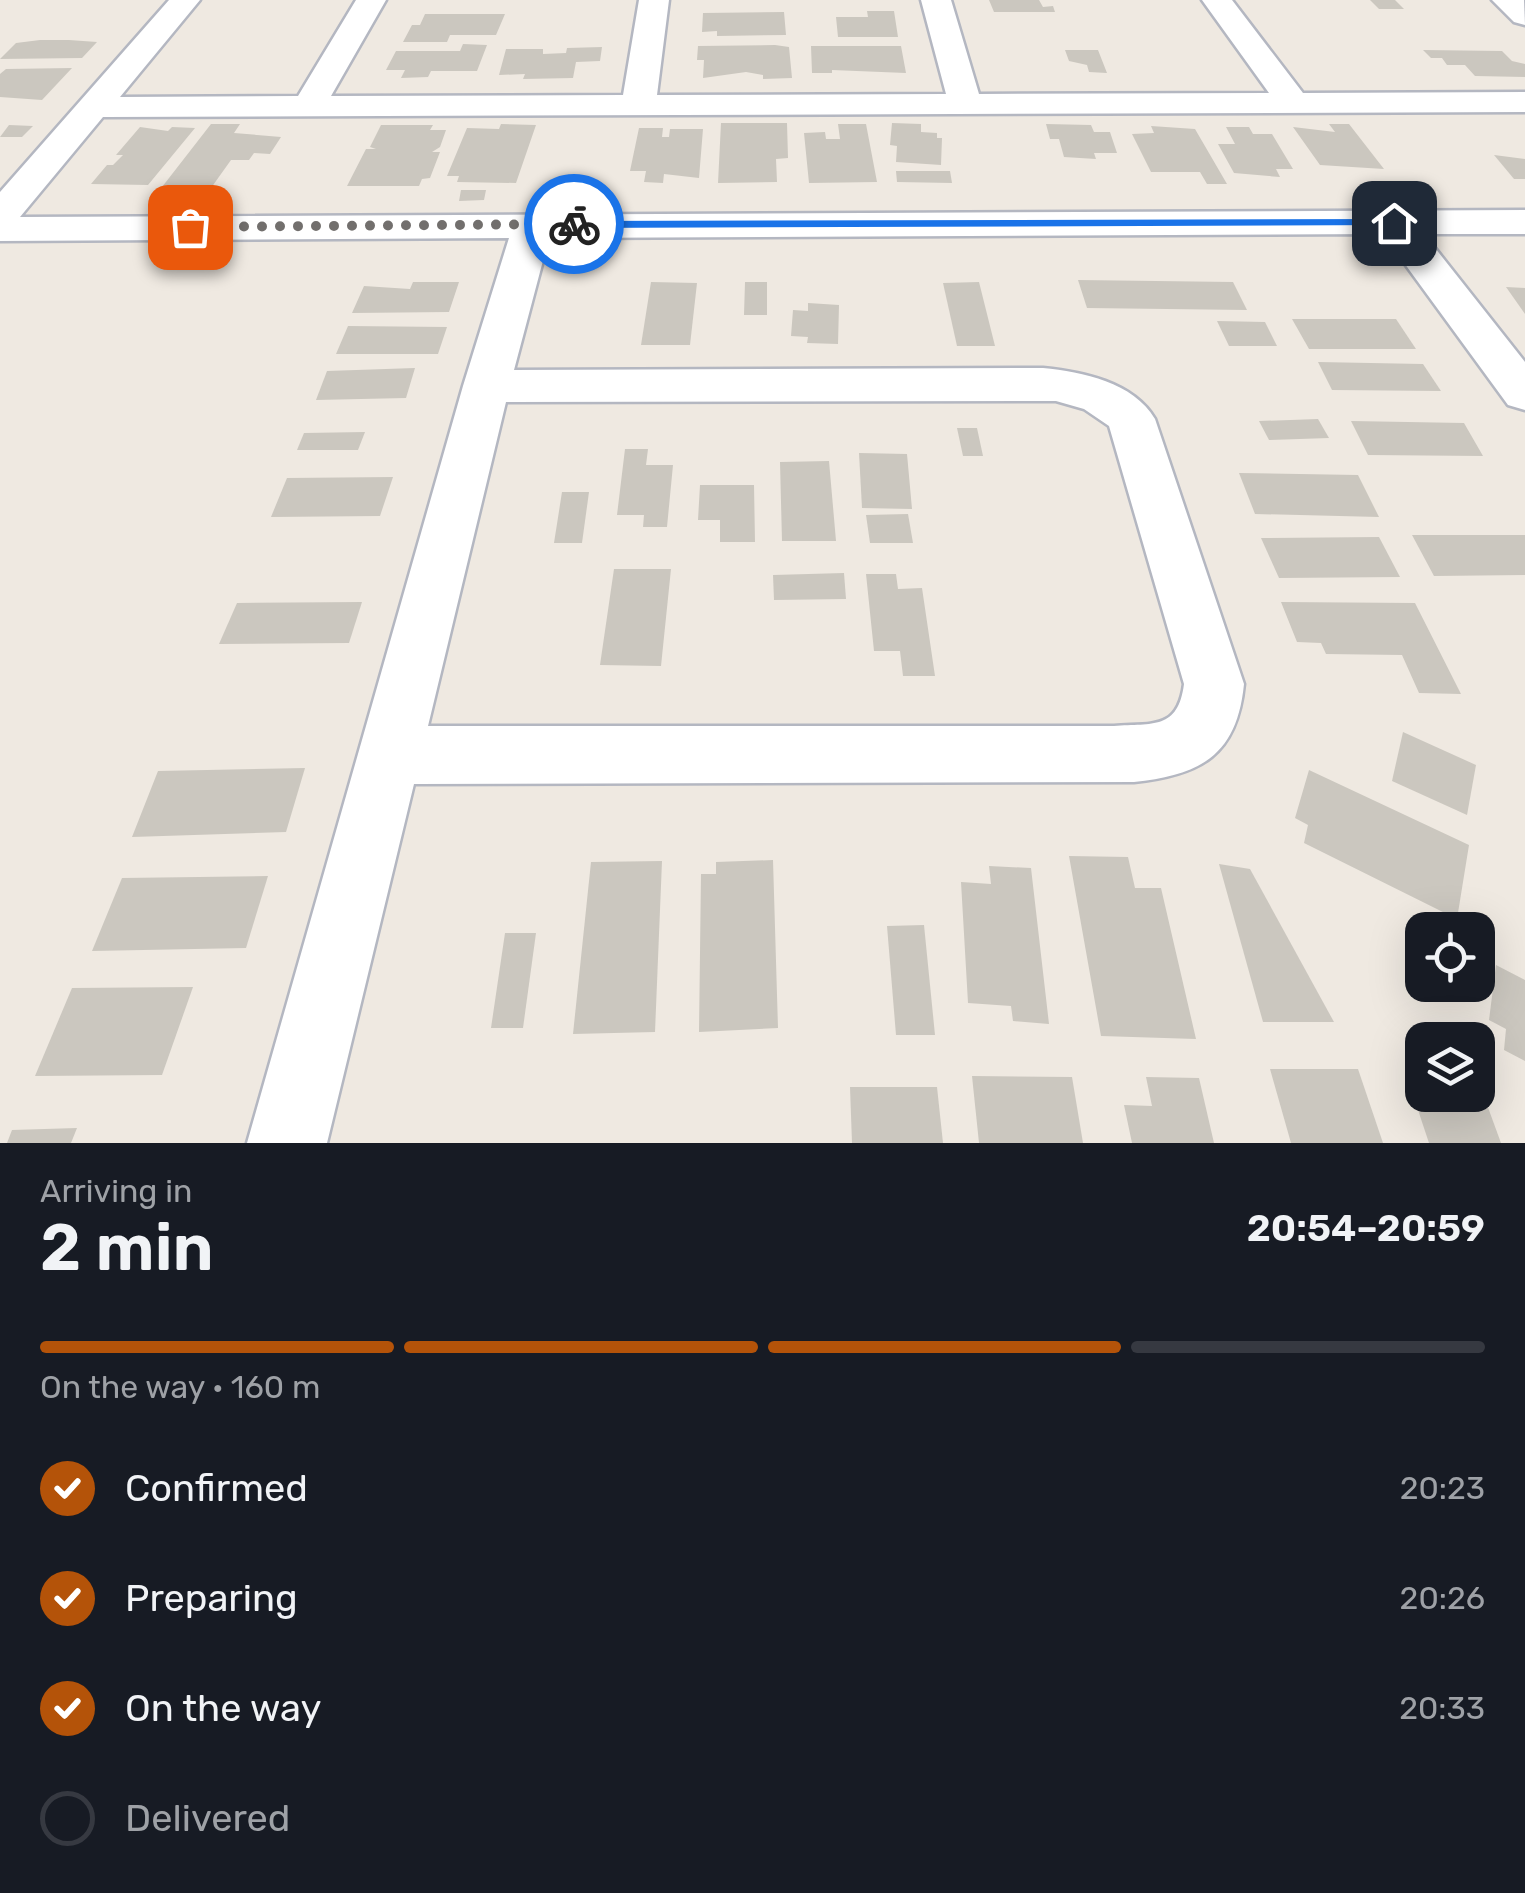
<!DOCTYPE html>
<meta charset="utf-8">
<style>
body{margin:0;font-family:Rubik,sans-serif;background:#242831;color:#f1f3f6;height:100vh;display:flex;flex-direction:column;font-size:38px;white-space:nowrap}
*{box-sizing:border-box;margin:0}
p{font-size:32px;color:#9ea1a6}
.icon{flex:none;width:55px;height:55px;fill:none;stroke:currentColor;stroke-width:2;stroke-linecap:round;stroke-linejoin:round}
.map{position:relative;height:1143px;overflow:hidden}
.details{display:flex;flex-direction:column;background:#171b24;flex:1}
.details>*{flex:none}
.fabs{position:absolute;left:1405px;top:912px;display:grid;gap:20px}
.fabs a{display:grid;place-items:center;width:90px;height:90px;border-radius:20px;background:#171b24;box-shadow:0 10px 40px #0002;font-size:50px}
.pin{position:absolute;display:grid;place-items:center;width:85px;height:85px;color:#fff;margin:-42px;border-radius:20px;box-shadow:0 5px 15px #0006}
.courier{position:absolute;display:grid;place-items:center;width:100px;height:100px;margin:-50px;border:8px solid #1a73e8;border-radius:50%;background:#fff;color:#222;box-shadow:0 2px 12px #0007}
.overview em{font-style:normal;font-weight:600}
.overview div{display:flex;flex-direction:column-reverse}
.overview{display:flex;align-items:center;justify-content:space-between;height:170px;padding:0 40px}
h1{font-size:65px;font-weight:600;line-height:75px}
.bar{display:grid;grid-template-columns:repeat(4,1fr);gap:15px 10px;align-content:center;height:120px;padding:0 40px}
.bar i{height:12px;border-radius:8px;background:#363941}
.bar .on{background:#b45309}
.bar p{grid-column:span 4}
ol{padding:0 40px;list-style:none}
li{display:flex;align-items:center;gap:30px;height:110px}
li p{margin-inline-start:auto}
li .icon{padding:10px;border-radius:50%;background:#b45309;color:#fff;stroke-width:4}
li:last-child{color:#9ea1a6}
li i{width:55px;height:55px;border:5px solid #363941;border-radius:50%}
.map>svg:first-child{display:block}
.building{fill:#cbc7bf}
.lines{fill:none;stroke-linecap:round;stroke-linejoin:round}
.minor-casing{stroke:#b4b7c1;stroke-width:5}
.minor{fill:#fff;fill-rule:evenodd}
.route{fill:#1a73e8}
.done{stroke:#726f6d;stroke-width:10;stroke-dasharray:0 18}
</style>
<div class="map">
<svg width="1525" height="1143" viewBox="0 0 1525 1143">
<rect width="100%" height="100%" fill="#efe9e1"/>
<g class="building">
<path d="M989 0H1039L1043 7 1053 6 1055 12H994Z"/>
<path d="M1370 0H1395L1404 9H1379Z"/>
<path d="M867 11H894L898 37H838L836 17H868Z"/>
<path d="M784 12 786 35 717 36V31L702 32 703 13Z"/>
<path d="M425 14H505L496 35H450L447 42H403L412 25H420Z"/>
<path d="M40 40H69L97 42 82 58 0 59 16 43Z"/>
<path d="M463 44 487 45 477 71H431L428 77 401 78 405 70H386L396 51H460Z"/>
<path d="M775 45 789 47 792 78 763 79V75L746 72 703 78 704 60H697L698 46Z"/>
<path d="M811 46H901L906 73 832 70V73H812Z"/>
<path d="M602 47 600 61 576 62 573 78 523 79 525 74 499 75 506 49H543V54L566 53 567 48Z"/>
<path d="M1065 50H1098L1107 73 1089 72 1087 65 1069 61Z"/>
<path d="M1423 50 1502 51 1512 61 1525 64V77L1475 76 1465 65H1447L1442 58H1431Z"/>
<path d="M72 68 42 100 0 97V74L6 69Z"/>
<path d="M721 123H787L788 158 776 159 777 182 718 183Z"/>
<path d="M892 123 921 124V132L937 133V138H942L941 165 896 162 897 146 890 145Z"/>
<path d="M211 124H240L234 133 281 137 270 154 254 153 249 160H231L211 188 162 187Z"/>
<path d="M501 124 536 125 516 183 457 182 459 176H447L467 128 499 129Z"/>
<path d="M838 124H866L877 182 809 183 804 133 825 132 826 139H840Z"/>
<path d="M1046 124 1091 125 1094 132H1110L1117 153H1094L1096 159 1064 157 1059 139H1050Z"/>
<path d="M1329 124H1349L1384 169 1320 165 1293 127 1335 132Z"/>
<path d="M9 125 33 126 22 137H0Z"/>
<path d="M381 125H433L430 130H446L440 147 432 152H440L430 178 422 179 419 186H347L366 149H376L370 147Z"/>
<path d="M1151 126 1195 129 1227 184H1207L1200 172H1151L1132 134 1154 133Z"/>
<path d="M140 127 168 131 172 127 195 128 148 185 91 184 107 165H113L123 155H116Z"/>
<path d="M1226 127H1249L1253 134H1272L1293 169H1276L1280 177 1234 173 1218 144H1235Z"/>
<path d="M639 128H663L662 137H669L670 129H703L699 178 664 174 663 183 644 182 646 171H630Z"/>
<path d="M1494 155 1525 159V179H1514Z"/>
<path d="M896 171H950L952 183 897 182Z"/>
<path d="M461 190H486L484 200 459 201Z"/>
<path d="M1078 280 1233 282 1247 310 1087 308Z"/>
<path d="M413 282H459L449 312 352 313 364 286 410 289Z"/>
<path d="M651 282 697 283 690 345H641Z"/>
<path d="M745 282H767V315H744Z"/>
<path d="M979 282 995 346H957L943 283Z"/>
<path d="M1506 287 1525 288V314Z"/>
<path d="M808 303 839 305 838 344 807 343 808 337 791 336 793 310 808 311Z"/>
<path d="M1292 319H1396L1416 349H1309Z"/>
<path d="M1217 321 1265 322 1277 346H1229Z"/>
<path d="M348 326 447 327 438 354H336Z"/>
<path d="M1318 362 1423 364 1441 391 1332 390Z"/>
<path d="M415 368 406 398 316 400 327 371Z"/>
<path d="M1318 419 1329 438 1269 440 1259 421Z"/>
<path d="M1351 421 1464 423 1483 456 1368 455Z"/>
<path d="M957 428H977L983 456H963Z"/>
<path d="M365 432 358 450H297L304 433Z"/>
<path d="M625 449H648L646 465H673L667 527H643L644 515H617Z"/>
<path d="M859 453 907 454 912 509 862 508Z"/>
<path d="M829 461 836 541H782L780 462Z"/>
<path d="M1239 473 1358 475 1379 517 1255 514Z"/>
<path d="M393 477 380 516 271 517 287 478Z"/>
<path d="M700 485H754L755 542H720V520H698Z"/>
<path d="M562 492H589L582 543H554Z"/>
<path d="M908 514 913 543H870L866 515Z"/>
<path d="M1412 535H1525V575L1434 576Z"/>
<path d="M1379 537 1400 577 1279 578 1261 538Z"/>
<path d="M614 569H671L661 666 600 665Z"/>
<path d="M844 573 846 599 774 600 773 575Z"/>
<path d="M866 574H896L898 589 922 588 935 676H903L900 651H874Z"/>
<path d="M362 602 349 643 219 644 237 603Z"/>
<path d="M1281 602 1415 603 1461 694 1419 693 1402 655 1326 654 1321 643 1297 642Z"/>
<path d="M1403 732 1476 765 1467 815 1392 781Z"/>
<path d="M305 768 286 832 132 837 158 771Z"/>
<path d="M1309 770 1469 845 1457 919 1304 843 1308 825 1295 818Z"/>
<path d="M1069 856 1128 857 1135 888H1161L1196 1039 1101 1036Z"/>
<path d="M773 860 778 1028 699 1032 701 874H716V862Z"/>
<path d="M662 861 655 1032 573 1034 591 862Z"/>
<path d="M1219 864 1250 869 1334 1022H1263Z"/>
<path d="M989 866 1031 868 1049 1024 1013 1021 1011 1006 968 1003 961 882 991 884Z"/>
<path d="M268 876 246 948 92 951 122 878Z"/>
<path d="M924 925 935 1035H896L887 926Z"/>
<path d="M505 933H536L523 1028H491Z"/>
<path d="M1496 965 1525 980V1061L1504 1050 1506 1029 1489 1020Z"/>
<path d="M193 987 162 1075 35 1076 72 988Z"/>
<path d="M1270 1069H1358L1383 1143H1291Z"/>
<path d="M972 1076 1072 1077 1083 1143H979Z"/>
<path d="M1146 1077 1199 1078 1214 1143H1132L1124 1105 1152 1106Z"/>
<path d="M850 1087H937L943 1143H852Z"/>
<path d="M1414 1098 1486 1102 1501 1143H1429Z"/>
<path d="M77 1128 71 1143H7L12 1130Z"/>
</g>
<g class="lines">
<defs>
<g id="minor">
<path d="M169 0H200L120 97 298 96 356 0H386L331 96 623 95 639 0H669L657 95 946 94 921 0H951L979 94 1269 93 1202 0H1232L1303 93 1525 92V112L103 117 20 217 1525 210V234H1424L1525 362V410L1508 405 1383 234 549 238 514 370 1043 368C1083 372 1133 382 1155 419L1244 684C1237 755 1201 775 1134 782L414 784 327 1143H247L463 386 509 238 0 241V192ZM1056 401 1084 409 1109 426 1184 684C1178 730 1153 723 1114 726H428L506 402Z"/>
<path d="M1492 0H1524L1525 25 1514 22Z"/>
</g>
</defs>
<use href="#minor" class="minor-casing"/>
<use href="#minor" class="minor"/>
</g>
<path class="route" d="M1394 219 1399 225 574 228 569 224 574 221Z"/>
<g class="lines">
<path class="done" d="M190 227 574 224"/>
</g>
</svg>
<div class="fabs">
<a><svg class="icon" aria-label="locate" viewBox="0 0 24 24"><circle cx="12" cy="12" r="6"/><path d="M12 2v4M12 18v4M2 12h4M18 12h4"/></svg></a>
<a><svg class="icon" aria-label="layers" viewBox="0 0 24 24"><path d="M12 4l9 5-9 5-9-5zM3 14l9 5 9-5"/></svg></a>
</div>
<div class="pin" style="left:190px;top:227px;background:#ea580c"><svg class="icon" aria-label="bag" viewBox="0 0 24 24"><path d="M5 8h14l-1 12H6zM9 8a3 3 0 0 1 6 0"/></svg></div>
<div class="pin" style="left:1394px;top:223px;background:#1f2937"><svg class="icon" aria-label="home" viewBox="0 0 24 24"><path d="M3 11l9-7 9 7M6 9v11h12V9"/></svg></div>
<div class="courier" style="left:574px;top:224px"><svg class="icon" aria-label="bike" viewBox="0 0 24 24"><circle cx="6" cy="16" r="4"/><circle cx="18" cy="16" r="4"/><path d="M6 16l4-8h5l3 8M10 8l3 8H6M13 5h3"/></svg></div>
</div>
<section class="details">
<div class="overview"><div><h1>2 min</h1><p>Arriving in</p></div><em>20:54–20:59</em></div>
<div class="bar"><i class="on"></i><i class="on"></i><i class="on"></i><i></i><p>On the way · 160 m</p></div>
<ol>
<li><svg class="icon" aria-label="check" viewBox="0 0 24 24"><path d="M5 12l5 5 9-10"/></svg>Confirmed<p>20:23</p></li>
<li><svg class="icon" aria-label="check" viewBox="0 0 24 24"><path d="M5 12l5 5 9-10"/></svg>Preparing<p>20:26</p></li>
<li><svg class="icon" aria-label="check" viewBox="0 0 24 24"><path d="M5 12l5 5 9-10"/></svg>On the way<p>20:33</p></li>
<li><i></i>Delivered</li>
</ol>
</section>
